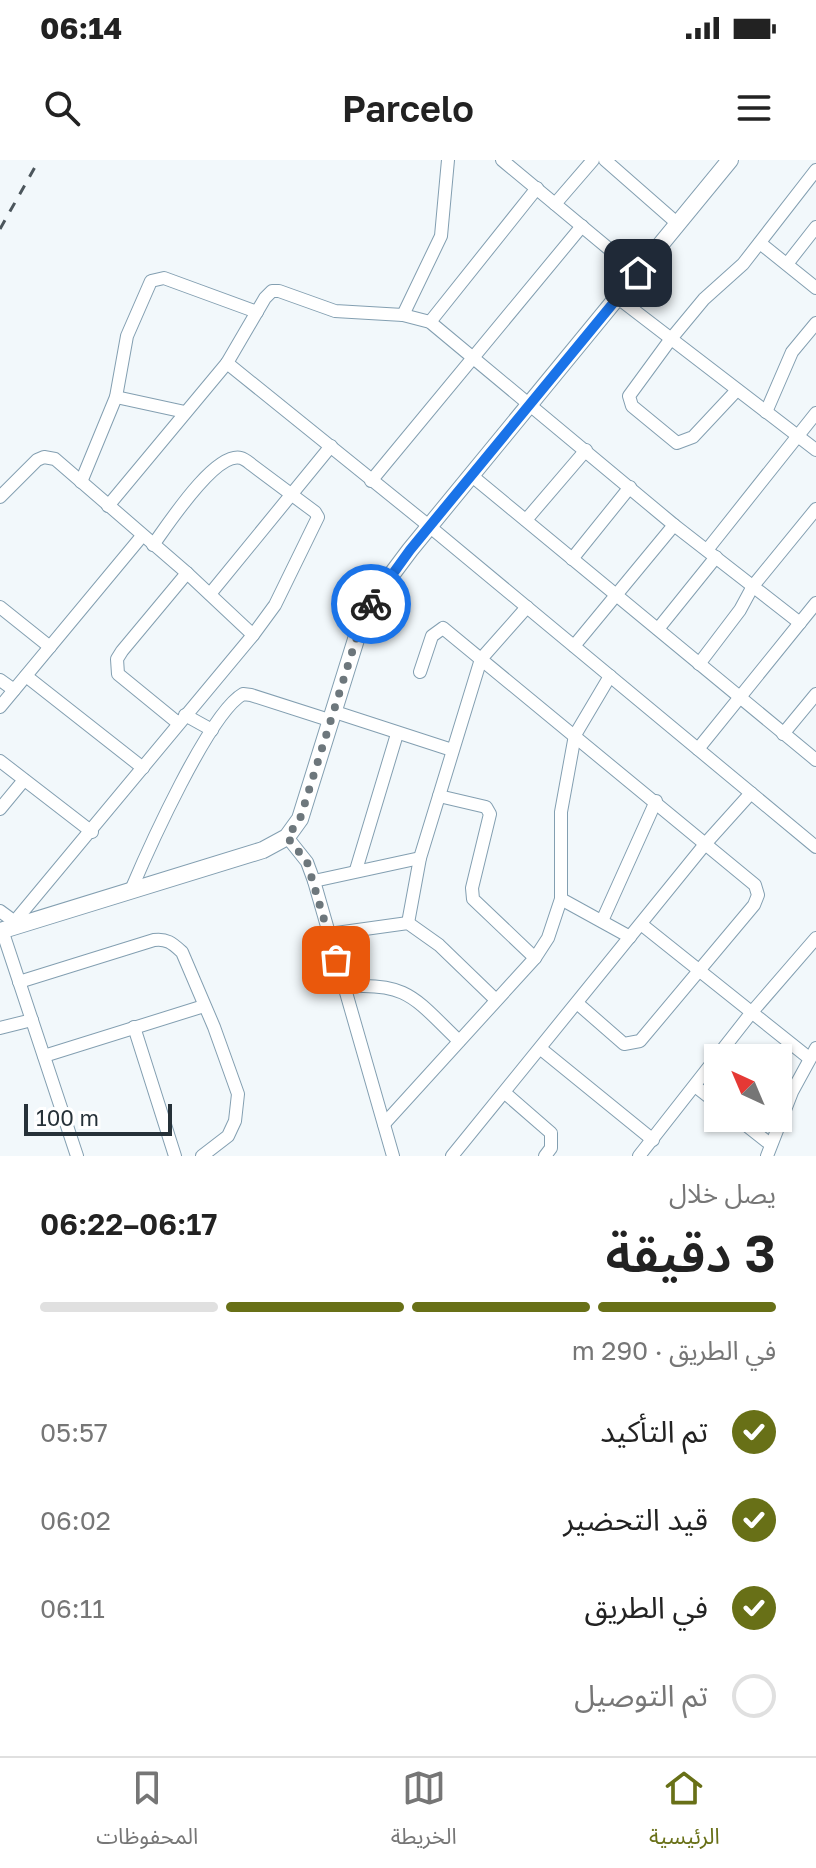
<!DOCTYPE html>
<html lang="ar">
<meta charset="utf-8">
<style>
body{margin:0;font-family:"Golos Text","Noto Sans Arabic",sans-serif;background:#f2f2f2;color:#222;direction:rtl;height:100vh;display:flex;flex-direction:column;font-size:30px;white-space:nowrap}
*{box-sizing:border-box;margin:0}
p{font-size:26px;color:#767676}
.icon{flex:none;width:44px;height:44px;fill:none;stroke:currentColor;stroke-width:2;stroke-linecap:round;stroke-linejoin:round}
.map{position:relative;height:996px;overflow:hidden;direction:ltr}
.side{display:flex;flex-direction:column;background:#fff;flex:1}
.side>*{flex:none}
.needle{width:52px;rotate:316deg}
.fabs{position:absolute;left:704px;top:884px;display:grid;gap:16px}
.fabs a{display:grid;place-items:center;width:88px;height:88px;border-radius:0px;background:#fff;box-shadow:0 2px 6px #0004;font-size:40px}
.scale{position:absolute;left:24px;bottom:20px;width:148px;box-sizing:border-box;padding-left:8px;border:4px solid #263138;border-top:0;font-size:22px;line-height:28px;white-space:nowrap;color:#263138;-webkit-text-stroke:6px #fff;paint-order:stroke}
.pin{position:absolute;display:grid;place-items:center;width:68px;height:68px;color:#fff;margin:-34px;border-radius:16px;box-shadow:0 4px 12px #0006}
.courier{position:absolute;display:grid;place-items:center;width:80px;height:80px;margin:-40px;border:6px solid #1a73e8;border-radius:50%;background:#fff;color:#222;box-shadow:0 2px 10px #0007}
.summary em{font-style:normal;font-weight:600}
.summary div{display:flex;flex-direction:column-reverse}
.summary{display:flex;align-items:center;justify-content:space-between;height:136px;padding:0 40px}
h1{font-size:52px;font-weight:600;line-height:60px}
.bar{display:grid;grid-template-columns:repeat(4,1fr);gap:12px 8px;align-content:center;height:96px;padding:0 40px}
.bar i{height:10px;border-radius:6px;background:#e0e0e0}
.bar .current{background:#687017}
.bar p{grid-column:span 4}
ol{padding:0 40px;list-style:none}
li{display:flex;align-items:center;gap:24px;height:88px}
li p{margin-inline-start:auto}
li .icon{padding:8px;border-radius:50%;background:#687017;color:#fff;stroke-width:4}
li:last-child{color:#767676}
li i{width:44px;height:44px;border:4px solid #e0e0e0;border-radius:50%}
.status{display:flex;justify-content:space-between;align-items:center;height:56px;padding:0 40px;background:#fff;direction:ltr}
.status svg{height:22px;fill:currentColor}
header{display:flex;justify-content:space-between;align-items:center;height:104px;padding:0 40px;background:#fff;font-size:36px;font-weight:600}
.tabs{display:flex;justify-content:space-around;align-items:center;height:112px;border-top:2px solid #e0e0e0;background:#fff;font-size:22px;color:#767676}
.tabs a{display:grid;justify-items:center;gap:4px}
.tabs .current{color:#687017}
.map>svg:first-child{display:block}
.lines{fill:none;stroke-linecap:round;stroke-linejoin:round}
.minor-casing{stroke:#839fb1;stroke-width:14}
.major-casing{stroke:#839fb1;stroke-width:18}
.minor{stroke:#fff;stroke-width:12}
.major{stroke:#fff;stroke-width:16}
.rail{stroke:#4c565c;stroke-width:3;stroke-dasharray:10 10;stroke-linecap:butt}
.done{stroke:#6d777c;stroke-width:8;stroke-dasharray:0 14.4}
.route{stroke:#1a73e8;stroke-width:10}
</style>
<div class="status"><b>06:14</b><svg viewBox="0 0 49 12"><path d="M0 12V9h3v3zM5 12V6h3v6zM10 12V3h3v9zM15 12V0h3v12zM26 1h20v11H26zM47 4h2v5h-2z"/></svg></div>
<header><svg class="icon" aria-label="menu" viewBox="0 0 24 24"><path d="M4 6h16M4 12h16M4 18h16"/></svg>Parcelo<svg class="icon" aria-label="search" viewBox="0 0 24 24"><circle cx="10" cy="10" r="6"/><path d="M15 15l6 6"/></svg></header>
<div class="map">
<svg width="816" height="996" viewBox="0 0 816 996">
<rect width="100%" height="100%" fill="#f2f8fb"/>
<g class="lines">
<defs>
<g id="minor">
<path d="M502 0 638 113"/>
<path d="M605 0 678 64"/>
<path d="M555 44 593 0"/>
<path d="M760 83 816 128"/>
<path d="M787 104 816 67"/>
<path d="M618 138 816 290"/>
<path d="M403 155 441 76 448 0"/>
<path d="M430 162 537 28"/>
<path d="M227 203 429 366 816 687"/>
<path d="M737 230 693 277 677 283 632 246 629 236 670 180 704 139 743 104 816 10"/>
<path d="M116 237 185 252"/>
<path d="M766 252 792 192 816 163"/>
<path d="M472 316 816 600"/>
<path d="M371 321 582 66"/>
<path d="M81 322 116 237 127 176 151 121 164 118 257 152"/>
<path d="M0 337 37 300 44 297 55 299 187 413 253 475"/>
<path d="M108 346 227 203 265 138 272 131H279L335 151 403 155 430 162 674 365 800 463"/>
<path d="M526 360 586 290"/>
<path d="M707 390 816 253"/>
<path d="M572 399 630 327"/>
<path d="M210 434 331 286"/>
<path d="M0 447 50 487"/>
<path d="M658 469 716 397"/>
<path d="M574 486 674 365"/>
<path d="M699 504 740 450 753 426 816 349"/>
<path d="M420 512 432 476 443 468 755 725 758 735 754 745 640 881 624 884 577 843"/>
<path d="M26 516 143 608"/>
<path d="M0 520 14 530"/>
<path d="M0 547 142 376"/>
<path d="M332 551 452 590"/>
<path d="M185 555 212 570"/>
<path d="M178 563 118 514 117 499 122 491 187 413"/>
<path d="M783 574 816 534"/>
<path d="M698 589 816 443"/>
<path d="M0 601 92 672"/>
<path d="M439 636 486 647 490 654 472 728 473 739 535 798"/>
<path d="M0 649 24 620"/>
<path d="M287 677 307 702 314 721 393 996"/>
<path d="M356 710 397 574"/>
<path d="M314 721 420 698"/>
<path d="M131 730C148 690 209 553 243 534L251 535 329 560"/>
<path d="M561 739 630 777"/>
<path d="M0 751 15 762"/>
<path d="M602 761 656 641"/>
<path d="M408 763 420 698 481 499 527 447"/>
<path d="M641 764 809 898"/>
<path d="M10 767 253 475 275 445 318 357 315 352 252 305C248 302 245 299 241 298 215 291 167 366 153 385"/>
<path d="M2 770 77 996"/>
<path d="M329 774 408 763 439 785 496 840"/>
<path d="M19 822 154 780C167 778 173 784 182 792L214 867 238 934 235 961 228 976 202 996"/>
<path d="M343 827C408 821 415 839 459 881"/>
<path d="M134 867 175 996"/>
<path d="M0 868 32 860"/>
<path d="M541 889 653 980"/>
<path d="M44 896 204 846"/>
<path d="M695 926 718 944"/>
<path d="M505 933 551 973V988L545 996"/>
<path d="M737 958 770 984"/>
<path d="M384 964 535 798 548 778 561 739V652L575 575 610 516"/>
<path d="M452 996 706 683 751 633"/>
<path d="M639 996 752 852 816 778"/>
<path d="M767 996 792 932 816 888"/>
</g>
<path id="major" d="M0 771 263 690 287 677 300 659 358 473 377 434 410 390 730 0"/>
</defs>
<use href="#minor" class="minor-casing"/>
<use href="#major" class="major-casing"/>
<use href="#minor" class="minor"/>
<use href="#major" class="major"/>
<path class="rail" d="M0 69 39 0"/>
</g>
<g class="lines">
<path class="done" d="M336 800 307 702 287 677 300 659 358 473 371 444"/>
<path class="route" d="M371 444 410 390 638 113"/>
</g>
</svg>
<div class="fabs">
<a><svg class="needle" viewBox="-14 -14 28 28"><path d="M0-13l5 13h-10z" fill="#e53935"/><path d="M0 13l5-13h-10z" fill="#767676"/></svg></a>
</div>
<div class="scale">100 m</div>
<div class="pin" style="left:336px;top:800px;background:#ea580c"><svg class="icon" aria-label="bag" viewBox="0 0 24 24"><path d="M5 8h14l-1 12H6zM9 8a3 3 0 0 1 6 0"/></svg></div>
<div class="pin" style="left:638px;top:113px;background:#1f2937"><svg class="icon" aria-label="home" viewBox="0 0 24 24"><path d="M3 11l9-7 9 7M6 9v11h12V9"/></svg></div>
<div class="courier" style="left:371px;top:444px"><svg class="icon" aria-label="bike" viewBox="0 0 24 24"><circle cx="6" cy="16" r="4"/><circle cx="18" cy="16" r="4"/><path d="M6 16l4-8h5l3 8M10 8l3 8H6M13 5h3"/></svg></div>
</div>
<section class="side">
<div class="summary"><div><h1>3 دقيقة</h1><p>يصل خلال</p></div><em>06:17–06:22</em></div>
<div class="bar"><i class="current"></i><i class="current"></i><i class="current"></i><i></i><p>في الطريق · 290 m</p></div>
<ol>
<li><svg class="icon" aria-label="check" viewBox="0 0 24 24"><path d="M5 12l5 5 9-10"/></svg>تم التأكيد<p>05:57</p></li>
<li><svg class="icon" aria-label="check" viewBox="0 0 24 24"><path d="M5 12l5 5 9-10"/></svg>قيد التحضير<p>06:02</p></li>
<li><svg class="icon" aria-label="check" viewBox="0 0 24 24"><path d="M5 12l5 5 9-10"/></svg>في الطريق<p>06:11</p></li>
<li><i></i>تم التوصيل</li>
</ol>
</section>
<nav class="tabs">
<a class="current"><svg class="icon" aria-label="home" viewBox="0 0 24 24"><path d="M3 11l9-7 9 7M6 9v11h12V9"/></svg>الرئيسية</a>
<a><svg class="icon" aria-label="map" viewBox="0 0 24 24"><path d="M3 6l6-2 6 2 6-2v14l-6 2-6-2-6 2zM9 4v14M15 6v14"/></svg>الخريطة</a>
<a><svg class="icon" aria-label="saved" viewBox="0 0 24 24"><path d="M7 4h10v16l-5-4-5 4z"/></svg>المحفوظات</a>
</nav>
